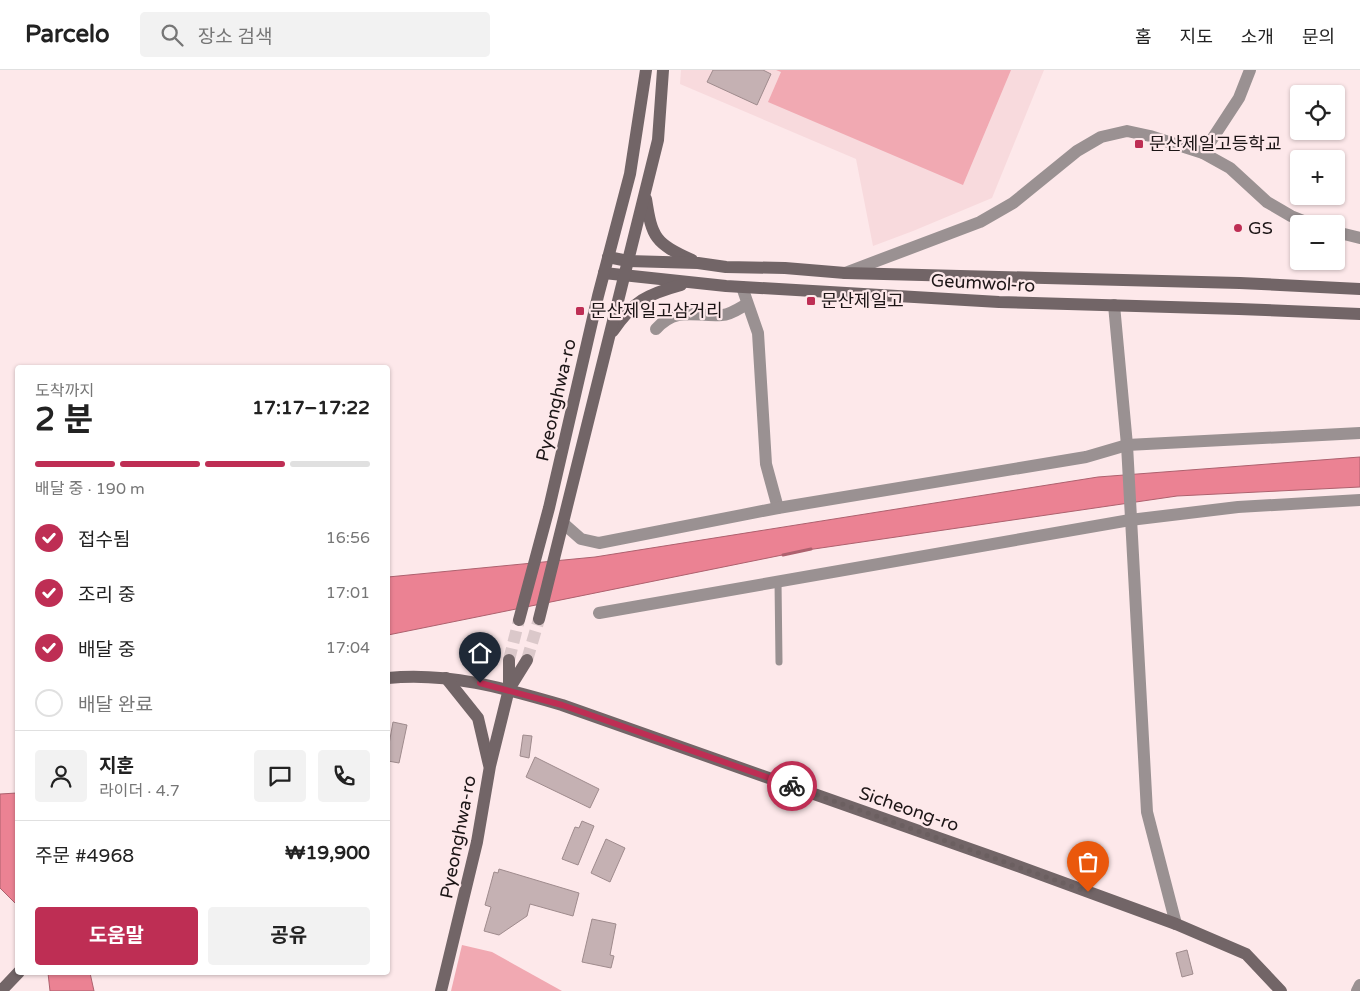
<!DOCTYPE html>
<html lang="ko">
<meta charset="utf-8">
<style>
body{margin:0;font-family:"Varela Round","Noto Sans KR",sans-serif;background:#f2f2f2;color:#222;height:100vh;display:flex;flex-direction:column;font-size:19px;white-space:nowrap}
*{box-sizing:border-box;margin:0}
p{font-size:16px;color:#767676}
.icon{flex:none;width:28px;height:28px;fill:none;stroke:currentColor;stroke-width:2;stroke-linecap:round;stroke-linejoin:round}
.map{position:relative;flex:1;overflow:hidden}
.sheet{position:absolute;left:15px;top:295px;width:375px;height:610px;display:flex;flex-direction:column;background:#fff;border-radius:5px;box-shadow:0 1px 4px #0004}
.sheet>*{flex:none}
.buttons{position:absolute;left:1290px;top:15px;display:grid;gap:10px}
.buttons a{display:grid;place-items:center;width:55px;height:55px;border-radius:5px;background:#fff;box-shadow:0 1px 4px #0004;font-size:25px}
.pin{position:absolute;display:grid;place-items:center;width:42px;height:42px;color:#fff;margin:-51px -21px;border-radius:50% 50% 50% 0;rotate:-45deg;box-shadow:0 0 5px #0007}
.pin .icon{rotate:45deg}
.courier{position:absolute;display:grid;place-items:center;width:50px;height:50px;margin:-25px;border:4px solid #be2e54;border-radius:50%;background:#fff;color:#222;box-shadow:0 1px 6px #0007}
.summary em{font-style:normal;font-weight:700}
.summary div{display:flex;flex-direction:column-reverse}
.summary{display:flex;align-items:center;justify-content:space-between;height:85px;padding:0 20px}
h1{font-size:32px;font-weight:700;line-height:38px}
.bar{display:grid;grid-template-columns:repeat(4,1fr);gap:8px 5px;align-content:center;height:60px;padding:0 20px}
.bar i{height:6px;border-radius:4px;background:#e0e0e0}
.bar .on{background:#be2e54}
.bar p{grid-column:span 4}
.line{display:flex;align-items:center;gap:12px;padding:0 20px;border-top:1px solid #e0e0e0}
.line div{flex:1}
.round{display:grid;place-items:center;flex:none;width:52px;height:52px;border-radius:5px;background:#f2f2f2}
ol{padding:0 20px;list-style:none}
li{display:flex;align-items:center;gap:15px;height:55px}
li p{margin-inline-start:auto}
li .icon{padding:5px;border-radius:50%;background:#be2e54;color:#fff;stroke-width:4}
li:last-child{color:#767676}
li i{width:28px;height:28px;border:2px solid #e0e0e0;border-radius:50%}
.action{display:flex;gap:10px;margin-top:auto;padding:10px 20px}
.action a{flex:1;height:58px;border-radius:5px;background:#be2e54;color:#fff;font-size:20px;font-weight:700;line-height:58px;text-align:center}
.action a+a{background:#f2f2f2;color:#222}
header{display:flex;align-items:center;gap:30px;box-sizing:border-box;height:70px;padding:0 25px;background:#fff;border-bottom:1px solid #e0e0e0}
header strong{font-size:24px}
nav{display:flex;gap:28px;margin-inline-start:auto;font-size:18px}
.search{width:350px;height:45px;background:#f2f2f2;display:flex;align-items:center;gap:12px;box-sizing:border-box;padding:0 18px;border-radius:5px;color:#767676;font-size:19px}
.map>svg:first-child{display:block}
.built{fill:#f8dadd}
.green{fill:#f1a9b2}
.water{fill:#eb8293;stroke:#ad616e}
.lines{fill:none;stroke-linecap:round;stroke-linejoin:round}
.stream{stroke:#ad616e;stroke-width:3}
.building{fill:#c5b1b3;stroke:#9f8b8d}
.secondary-tunnel{stroke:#dbc8ca;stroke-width:12;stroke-dasharray:12 6;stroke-linecap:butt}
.lane{stroke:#9a9192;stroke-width:7}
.street{stroke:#9a9192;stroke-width:12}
.secondary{stroke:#726567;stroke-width:12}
.done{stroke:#6b5f60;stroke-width:5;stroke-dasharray:0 9}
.route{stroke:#be2e54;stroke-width:6}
.poi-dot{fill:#be2e54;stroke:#fde8ea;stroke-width:2}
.labels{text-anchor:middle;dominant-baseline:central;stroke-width:4.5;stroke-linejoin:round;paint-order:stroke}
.poi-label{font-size:18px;fill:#1c1516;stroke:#fde8ea;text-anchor:start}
.street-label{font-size:18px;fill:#1c1516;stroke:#fde8ea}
</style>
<header>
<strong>Parcelo</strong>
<div class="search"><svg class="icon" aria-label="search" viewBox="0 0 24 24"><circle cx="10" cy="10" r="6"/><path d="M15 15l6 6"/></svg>장소 검색</div>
<nav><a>홈</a><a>지도</a><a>소개</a><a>문의</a></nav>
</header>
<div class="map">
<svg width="1360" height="921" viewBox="0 0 1360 921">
<rect width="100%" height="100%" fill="#fde8ea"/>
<path class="built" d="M681 0H1044L992 128 913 161 873 176 856 89 680 14Z"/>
<g class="green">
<path d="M776 0H1011L963 115 768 32 781 2Z"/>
<path d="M462 875 492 882 562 921H451Z"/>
</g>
<g class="water">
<path d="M1360 387V417L1177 426 807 480 388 565V507L595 487 1098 407Z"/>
<path d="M17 723H18L17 835 0 818V724Z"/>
<path d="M48 903H90L94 921H50Z"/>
</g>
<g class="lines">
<path class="stream" d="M783 485 811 479"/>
</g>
<g class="building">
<path d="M713 0H763L771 4 757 35 707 12Z"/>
<path d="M393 652 407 655 399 693 388 691V680Z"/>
<path d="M523 665 532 666 529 688 520 686Z"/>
<path d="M535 687 599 719 590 738 526 707Z"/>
<path d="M582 751 594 756 578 795 562 789 575 757 579 758Z"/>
<path d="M606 769 625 778 610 812 591 803Z"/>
<path d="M499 799 579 823 573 846 530 834 527 846 499 865 484 861 491 837 485 835 494 802 498 803Z"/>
<path d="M592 849 616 854 610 885 614 886 611 898 582 892Z"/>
<path d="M1187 880 1193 904 1182 907 1176 883Z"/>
</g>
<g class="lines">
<g class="secondary-tunnel">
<path d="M509 590 519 550"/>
<path d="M527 590 539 549"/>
</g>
<path class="lane" d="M778 511 779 592"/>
<g class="street">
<path d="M1203 83 1239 28 1250 0"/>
<path d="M1336 162 1360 168"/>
<path d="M845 203 980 152 1013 133 1077 81 1101 67 1127 61 1150 66 1203 83 1230 98 1267 132 1291 146 1311 154"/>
<path d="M742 217 758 263 766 394 778 438"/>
<path d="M1114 235 1127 375 1147 742 1176 854"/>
<path d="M656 259C677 236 695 247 722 245 730 245 740 238 747 234"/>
<path d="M564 454 581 469 599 473 778 438 1086 387 1127 375 1360 363"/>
<path d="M599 543 1130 450 1238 437 1360 430"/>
<path d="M1357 921 1360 915"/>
</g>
<g class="secondary">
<path d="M646 129C652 168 655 173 692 190"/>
<path d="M608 187 628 191 698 193 726 197 785 198 845 203 1240 213 1360 219"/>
<path d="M604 203 726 216 999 232 1239 239 1360 244"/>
<path d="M613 261C633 231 648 224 681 215"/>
<path d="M539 549 658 70 663 0"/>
<path d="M519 550 549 438 598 226 630 104 646 0"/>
<path d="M388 608C448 602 504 618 562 635L1001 790 1176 854 1246 884 1281 921"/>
<path d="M446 608 478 648 489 695"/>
<path d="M509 619 527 590"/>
<path d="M1 921 19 902"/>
<path d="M441 921 477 772 490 696 509 619V590"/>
</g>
</g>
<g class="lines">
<path class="done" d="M792 716 1088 822"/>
<path class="route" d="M480 613 562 635 792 716"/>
</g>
<g class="poi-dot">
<rect x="1134" y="69" width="10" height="10" rx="2.5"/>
<circle cx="1238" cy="158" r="5"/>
<rect x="806" y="226" width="10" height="10" rx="2.5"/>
<rect x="575" y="236" width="10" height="10" rx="2.5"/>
</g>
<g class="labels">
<g class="poi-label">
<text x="1149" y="74">문산제일고등학교</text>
<text x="1248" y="158">GS</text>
<text x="821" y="231">문산제일고</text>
<text x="590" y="241">문산제일고삼거리</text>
</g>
<g class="street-label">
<text transform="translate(983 213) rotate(3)">Geumwol-ro</text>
<text transform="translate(556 330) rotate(-77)">Pyeonghwa-ro</text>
<text transform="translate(909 739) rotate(19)">Sicheong-ro</text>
<text transform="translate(458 767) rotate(-79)">Pyeonghwa-ro</text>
</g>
</g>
</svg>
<div class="buttons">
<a><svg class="icon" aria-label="locate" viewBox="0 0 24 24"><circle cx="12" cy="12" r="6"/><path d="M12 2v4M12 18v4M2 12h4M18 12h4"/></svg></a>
<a>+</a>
<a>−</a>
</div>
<div class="pin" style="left:1088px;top:822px;background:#ea580c"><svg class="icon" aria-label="bag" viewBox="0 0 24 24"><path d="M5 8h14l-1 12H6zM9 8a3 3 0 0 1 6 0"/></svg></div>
<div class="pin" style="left:480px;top:613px;background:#1f2937"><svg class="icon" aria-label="home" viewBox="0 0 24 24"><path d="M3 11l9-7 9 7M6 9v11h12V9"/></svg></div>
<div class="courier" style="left:792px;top:716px"><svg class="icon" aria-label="bike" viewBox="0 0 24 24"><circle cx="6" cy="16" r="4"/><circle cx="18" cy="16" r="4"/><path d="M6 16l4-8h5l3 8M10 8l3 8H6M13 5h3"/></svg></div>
<section class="sheet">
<div class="summary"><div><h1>2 분</h1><p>도착까지</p></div><em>17:17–17:22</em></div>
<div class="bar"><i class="on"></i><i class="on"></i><i class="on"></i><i></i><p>배달 중 · 190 m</p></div>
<ol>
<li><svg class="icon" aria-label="check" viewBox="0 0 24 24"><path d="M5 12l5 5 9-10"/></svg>접수됨<p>16:56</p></li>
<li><svg class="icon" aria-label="check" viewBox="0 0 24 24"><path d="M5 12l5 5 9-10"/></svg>조리 중<p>17:01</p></li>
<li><svg class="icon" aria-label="check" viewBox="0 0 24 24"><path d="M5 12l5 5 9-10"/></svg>배달 중<p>17:04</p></li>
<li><i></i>배달 완료</li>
</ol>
<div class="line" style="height:90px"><a class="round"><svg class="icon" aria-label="person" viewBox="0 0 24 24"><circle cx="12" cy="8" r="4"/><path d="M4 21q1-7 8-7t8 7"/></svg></a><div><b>지훈</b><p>라이더 · 4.7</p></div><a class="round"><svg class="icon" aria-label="chat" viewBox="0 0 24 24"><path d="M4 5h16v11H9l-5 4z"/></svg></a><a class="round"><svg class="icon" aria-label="phone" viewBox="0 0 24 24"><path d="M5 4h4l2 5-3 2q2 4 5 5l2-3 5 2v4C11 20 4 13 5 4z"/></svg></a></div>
<div class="line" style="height:65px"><div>주문 #4968</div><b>₩19,900</b></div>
<div class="action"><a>도움말</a><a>공유</a></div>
</section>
</div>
